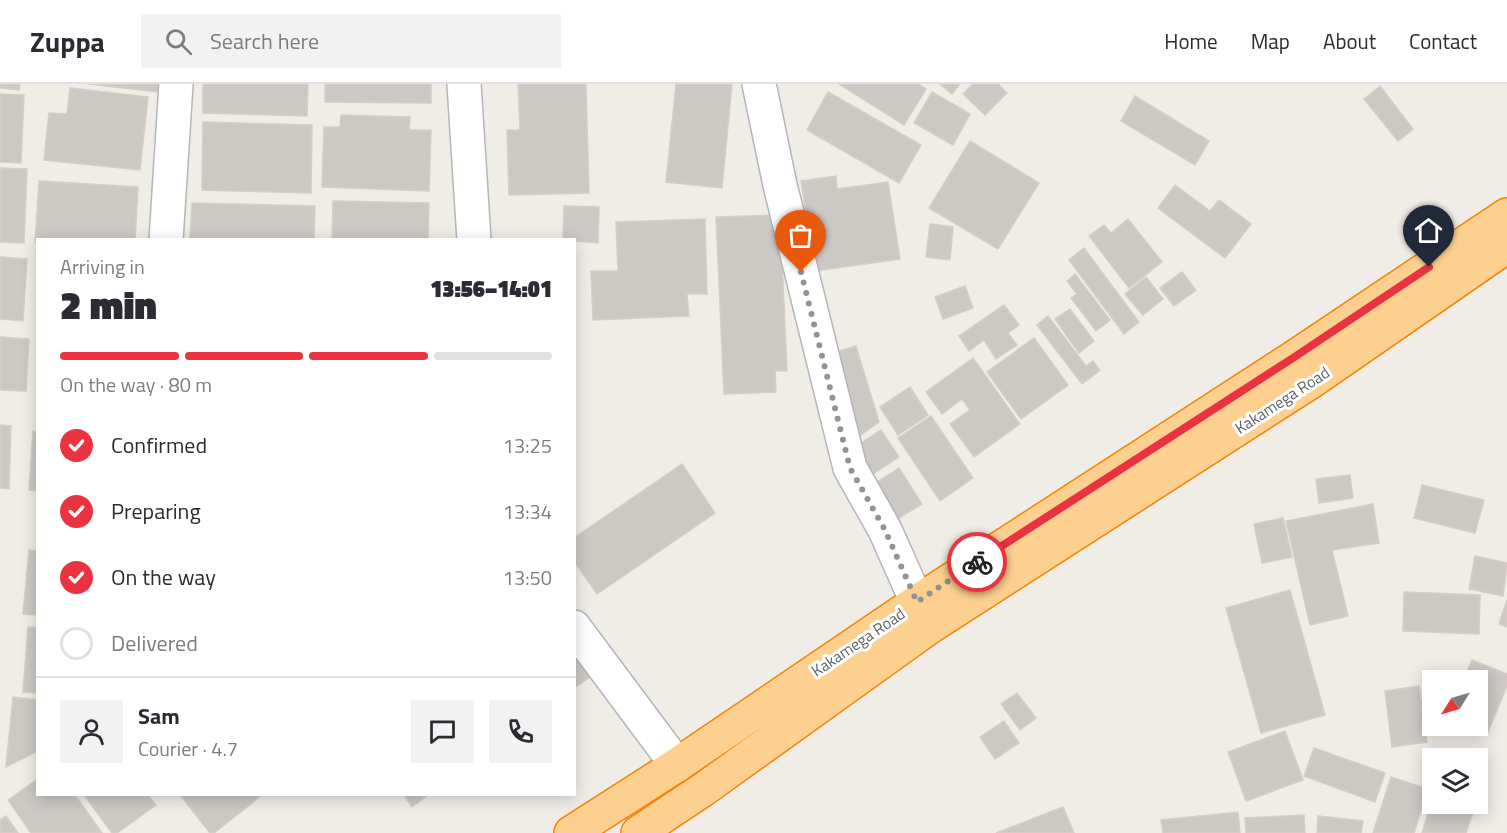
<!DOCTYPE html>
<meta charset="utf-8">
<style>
body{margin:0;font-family:"Titillium Web",sans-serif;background:#f2f2f3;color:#2b2b33;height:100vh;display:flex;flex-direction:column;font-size:22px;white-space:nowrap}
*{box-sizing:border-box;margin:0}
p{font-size:20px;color:#7c7c81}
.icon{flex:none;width:33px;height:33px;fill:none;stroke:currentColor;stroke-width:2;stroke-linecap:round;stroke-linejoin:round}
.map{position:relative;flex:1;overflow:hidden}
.panel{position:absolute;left:36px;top:154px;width:540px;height:558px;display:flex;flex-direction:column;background:#fff;border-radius:0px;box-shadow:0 3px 15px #0003}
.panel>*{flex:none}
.needle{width:39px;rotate:233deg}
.buttons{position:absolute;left:1422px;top:586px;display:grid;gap:12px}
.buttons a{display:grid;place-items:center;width:66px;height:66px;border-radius:0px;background:#fff;box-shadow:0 3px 15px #0003;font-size:30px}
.pin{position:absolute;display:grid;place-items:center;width:51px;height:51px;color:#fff;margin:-62px -26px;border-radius:50% 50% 50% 0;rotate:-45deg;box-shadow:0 0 6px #0007}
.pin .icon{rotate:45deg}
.courier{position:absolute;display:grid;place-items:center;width:60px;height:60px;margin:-30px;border:4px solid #eb3241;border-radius:50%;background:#fff;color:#222;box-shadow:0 2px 8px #0007}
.headline em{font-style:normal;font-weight:800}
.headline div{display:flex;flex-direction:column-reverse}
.headline{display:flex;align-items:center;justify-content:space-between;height:102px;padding:0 24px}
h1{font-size:39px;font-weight:800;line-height:45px}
.bar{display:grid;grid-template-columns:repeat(4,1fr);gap:9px 6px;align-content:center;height:72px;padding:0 24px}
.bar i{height:8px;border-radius:4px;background:#e1e1e2}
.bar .selected{background:#eb3241}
.bar p{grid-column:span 4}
.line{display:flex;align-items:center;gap:15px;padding:0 24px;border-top:2px solid #e1e1e2}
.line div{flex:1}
.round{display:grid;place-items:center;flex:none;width:63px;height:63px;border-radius:0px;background:#f2f2f3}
ol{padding:0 24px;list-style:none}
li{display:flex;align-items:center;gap:18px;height:66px}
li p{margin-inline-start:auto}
li .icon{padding:6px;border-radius:50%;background:#eb3241;color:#fff;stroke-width:4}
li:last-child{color:#7c7c81}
li i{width:33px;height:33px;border:3px solid #e1e1e2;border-radius:50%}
header{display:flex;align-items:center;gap:36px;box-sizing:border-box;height:84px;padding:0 30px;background:#fff;border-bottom:2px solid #e1e1e2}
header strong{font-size:28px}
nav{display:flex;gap:33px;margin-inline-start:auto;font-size:21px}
.search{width:420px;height:54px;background:#f2f2f3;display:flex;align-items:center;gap:15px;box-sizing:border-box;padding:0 21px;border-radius:0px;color:#7c7c81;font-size:22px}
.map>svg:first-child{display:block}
.building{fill:#ccc8c4;stroke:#d5cec5;stroke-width:1.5}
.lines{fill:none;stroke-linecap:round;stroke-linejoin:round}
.minor-casing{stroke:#b2b6b9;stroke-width:36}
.highway-casing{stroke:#f78200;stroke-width:36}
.minor{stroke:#fff;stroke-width:33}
.highway{stroke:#fed090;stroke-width:33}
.done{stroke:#919494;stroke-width:6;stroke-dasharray:0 10.8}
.route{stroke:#eb3241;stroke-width:8}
.labels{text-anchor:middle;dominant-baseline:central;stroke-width:6;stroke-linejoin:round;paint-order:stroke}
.street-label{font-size:16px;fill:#5e6467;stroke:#fff}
</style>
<header>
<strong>Zuppa</strong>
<div class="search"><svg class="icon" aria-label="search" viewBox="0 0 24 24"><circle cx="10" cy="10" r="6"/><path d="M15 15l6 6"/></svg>Search here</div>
<nav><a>Home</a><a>Map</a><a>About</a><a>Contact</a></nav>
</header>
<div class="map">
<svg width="1507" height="749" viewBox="0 0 1507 749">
<rect width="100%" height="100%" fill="#f0ede7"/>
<g class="building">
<path d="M0 0H20L19 6 0 4Z"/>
<path d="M88 0H159L158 8Z"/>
<path d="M203 0H308L307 32 203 29Z"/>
<path d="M325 0H431V19L325 18Z"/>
<path d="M518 0H586L589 109 509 111 507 46H520Z"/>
<path d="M676 0H732L722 104 666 98Z"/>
<path d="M839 0H918L926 5 904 41Z"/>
<path d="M940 0H960L952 10Z"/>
<path d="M973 0H998L1007 9 985 31 963 10Z"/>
<path d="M1380 2 1413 45 1398 57 1364 15Z"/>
<path d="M70 4 148 13 140 86 44 76 49 29 67 30Z"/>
<path d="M828 8 921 61 899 99 807 46Z"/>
<path d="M932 8 970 30 953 61 914 39Z"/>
<path d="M0 10 24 11 21 79 0 78Z"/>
<path d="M1135 12 1209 57 1195 81 1121 37Z"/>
<path d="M341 31 410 33 409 46H431L429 107 322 103 324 43H340Z"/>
<path d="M203 38 312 41 311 109 202 106Z"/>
<path d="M970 57 1039 99 998 165 929 124Z"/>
<path d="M0 84 27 85 24 159 0 158Z"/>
<path d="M836 92 837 105 888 98 900 175 815 187 801 97Z"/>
<path d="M39 97 138 103 135 156H38V159H35Z"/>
<path d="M1175 101 1210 127 1219 116 1251 140 1225 174 1158 124Z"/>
<path d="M333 117 429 119 428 156H332Z"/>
<path d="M192 119 315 122 314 156H190Z"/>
<path d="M564 122 599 123 598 159 563 156Z"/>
<path d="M780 131 787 287H775L776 308 724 310 716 133Z"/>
<path d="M705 135 707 210H687L689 232 593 236 591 187H618L616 138Z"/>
<path d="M1128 135 1162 178 1129 204 1089 152 1104 141 1111 149Z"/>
<path d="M930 140 953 143 950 176 926 173Z"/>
<path d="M1084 164 1139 238 1124 250 1069 176Z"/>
<path d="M0 173 27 175 23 237 0 235Z"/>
<path d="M1182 188 1196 206 1174 222 1160 204Z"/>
<path d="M1075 190 1110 236 1096 247 1071 214 1077 210 1067 197Z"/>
<path d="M1146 193 1163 215 1143 231 1125 210Z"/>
<path d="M965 202 973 224 943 235 935 213Z"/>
<path d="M1004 221 1019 241 1008 249 1017 261 996 275 984 256 969 267 959 252Z"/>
<path d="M1070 225 1094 257 1079 269 1055 235Z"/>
<path d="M1048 232 1086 282 1093 277 1100 286 1082 300 1037 241Z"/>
<path d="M0 253 29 255 26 307 0 306Z"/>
<path d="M1034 254 1068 301 1021 335 987 288Z"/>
<path d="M856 262 879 338 854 356 827 271Z"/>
<path d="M973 274 1020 340 974 373 950 340 970 326 962 315 942 330 926 308Z"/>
<path d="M910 303 928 331 898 351 880 323Z"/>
<path d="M931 332 973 394 940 417 898 354Z"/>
<path d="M0 341 11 342 9 405 0 404Z"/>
<path d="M881 346 899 373 870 392 852 365Z"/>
<path d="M33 347 38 348V407L29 406Z"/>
<path d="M682 380 715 429 597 510 574 477V454Z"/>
<path d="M899 384 922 420 888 441 865 406Z"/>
<path d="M1350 391 1353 414 1319 419 1316 395Z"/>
<path d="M1422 401 1484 416 1475 449 1414 434Z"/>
<path d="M1373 420 1379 459 1332 466 1348 532 1310 541 1286 437Z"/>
<path d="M1283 434 1292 473 1262 479 1254 440Z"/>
<path d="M29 466 38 467V531L23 530Z"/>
<path d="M1475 472 1507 479 1503 512 1469 505Z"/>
<path d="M1290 506 1325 631 1261 649 1226 524Z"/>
<path d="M1404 508 1480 511 1479 550 1403 547Z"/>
<path d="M1507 516V543L1499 540Z"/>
<path d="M28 543 38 544V609L23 608Z"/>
<path d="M574 566 593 591 574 604Z"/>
<path d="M1472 576 1507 590V602L1487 650 1468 642H1478V597H1463Z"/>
<path d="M1419 602 1427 658 1392 663 1385 607Z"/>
<path d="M1017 609 1036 634 1020 646 1001 620Z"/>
<path d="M13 613 38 616V667L6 683Z"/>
<path d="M1004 637 1019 659 995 675 980 653Z"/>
<path d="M1285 647 1303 696 1246 717 1228 668Z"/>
<path d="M1314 664 1385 689 1375 718 1304 692Z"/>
<path d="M1391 693 1428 705 1414 749H1373Z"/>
<path d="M38 695V711H75L102 749H31L8 716Z"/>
<path d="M84 711H148L156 721 117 749H112Z"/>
<path d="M180 711H262L214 749H210Z"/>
<path d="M404 711H428L412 723Z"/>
<path d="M1432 716V720H1476L1466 749H1422Z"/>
<path d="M1063 723 1074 749H996Z"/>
<path d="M1238 728 1240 749H1163L1161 736Z"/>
<path d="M1304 731 1305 749H1246L1245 734Z"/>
<path d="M6 732 18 749H0V736Z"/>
<path d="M1318 732 1363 737 1361 749H1317Z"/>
</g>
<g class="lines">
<defs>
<g id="minor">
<path d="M464 0 474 156"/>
<path d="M759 0 780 101 850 384 885 446 917 518"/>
<path d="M166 156 176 0"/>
<path d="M574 543 677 681"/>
</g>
<g id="highway">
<path d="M571 749 677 681 917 518 1293 274 1507 131"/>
<path d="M638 749 704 705 931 542 1315 295 1507 162"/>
</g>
</defs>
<use href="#minor" class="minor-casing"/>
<use href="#highway" class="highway-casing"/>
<use href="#minor" class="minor"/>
<use href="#highway" class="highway"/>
</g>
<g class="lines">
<path class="done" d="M801 188 850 384 885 446 917 518 977 478"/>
<path class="route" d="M977 478 1293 274 1429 183"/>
</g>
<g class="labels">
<g class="street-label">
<text transform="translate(1282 316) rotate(-33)">Kakamega Road</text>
<text transform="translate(858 558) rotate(-34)">Kakamega Road</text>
</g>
</g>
</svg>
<div class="buttons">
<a><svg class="needle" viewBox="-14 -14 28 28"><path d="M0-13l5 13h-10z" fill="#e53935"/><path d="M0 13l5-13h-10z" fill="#7c7c81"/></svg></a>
<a><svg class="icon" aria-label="layers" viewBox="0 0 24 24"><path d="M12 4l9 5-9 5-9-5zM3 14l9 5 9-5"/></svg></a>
</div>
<div class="pin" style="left:801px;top:188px;background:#ea580c"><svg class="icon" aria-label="bag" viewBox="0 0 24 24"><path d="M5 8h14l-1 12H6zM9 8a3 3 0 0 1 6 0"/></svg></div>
<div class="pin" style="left:1429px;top:183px;background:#1f2937"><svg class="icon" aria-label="home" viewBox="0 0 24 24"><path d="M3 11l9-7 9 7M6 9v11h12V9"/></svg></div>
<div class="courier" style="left:977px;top:478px"><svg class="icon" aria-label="bike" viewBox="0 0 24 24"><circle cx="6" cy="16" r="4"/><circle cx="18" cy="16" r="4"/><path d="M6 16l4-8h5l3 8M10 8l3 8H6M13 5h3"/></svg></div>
<section class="panel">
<div class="headline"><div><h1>2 min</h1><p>Arriving in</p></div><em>13:56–14:01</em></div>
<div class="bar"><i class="selected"></i><i class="selected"></i><i class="selected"></i><i></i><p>On the way · 80 m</p></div>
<ol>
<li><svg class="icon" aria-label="check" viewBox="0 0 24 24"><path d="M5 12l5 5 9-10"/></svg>Confirmed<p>13:25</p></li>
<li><svg class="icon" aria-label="check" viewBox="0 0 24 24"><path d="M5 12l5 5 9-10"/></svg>Preparing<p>13:34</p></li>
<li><svg class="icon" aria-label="check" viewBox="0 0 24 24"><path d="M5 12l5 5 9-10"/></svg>On the way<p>13:50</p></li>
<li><i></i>Delivered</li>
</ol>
<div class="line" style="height:108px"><a class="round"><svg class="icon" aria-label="person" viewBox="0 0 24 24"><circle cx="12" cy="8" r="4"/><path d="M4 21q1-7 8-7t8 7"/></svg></a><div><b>Sam</b><p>Courier · 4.7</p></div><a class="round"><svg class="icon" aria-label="chat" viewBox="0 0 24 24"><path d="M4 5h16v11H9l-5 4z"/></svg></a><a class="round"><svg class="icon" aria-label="phone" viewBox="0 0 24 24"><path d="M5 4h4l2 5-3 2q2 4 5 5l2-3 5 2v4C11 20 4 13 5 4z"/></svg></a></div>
</section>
</div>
